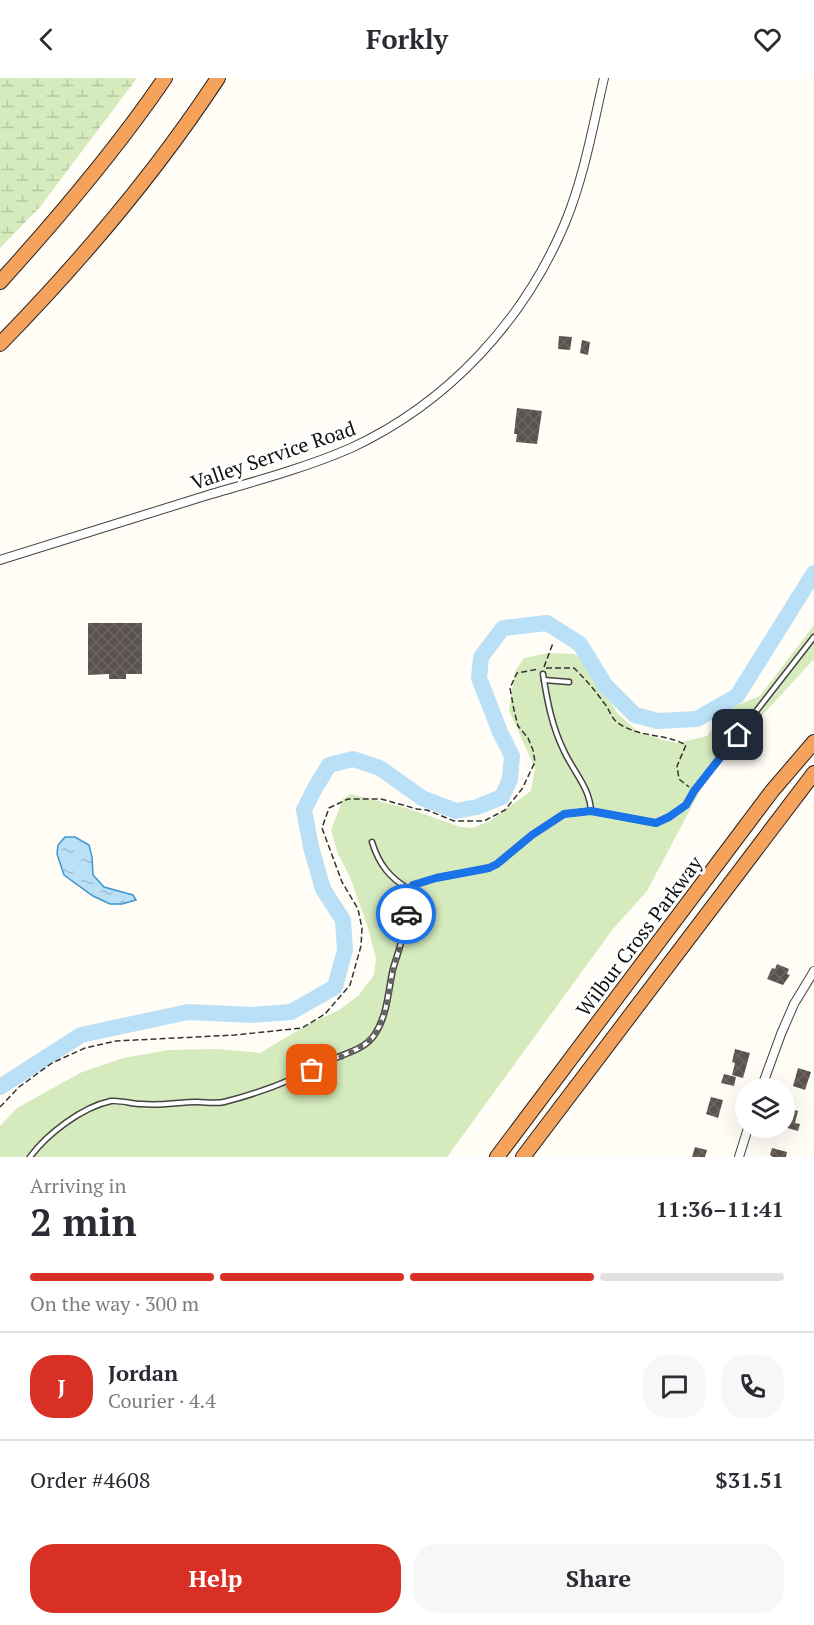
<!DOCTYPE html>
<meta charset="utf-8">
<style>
body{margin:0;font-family:"PT Serif",serif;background:#f7f7f7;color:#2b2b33;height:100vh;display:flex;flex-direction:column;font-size:22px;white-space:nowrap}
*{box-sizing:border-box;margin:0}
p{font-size:20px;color:#7c7c81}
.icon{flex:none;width:33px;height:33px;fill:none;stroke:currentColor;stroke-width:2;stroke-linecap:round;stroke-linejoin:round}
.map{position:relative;height:1079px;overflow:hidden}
.details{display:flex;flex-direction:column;background:#fff;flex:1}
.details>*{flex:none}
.tools{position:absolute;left:735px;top:1000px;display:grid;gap:12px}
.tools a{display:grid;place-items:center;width:60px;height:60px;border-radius:50%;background:#fff;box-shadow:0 6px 24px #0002;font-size:30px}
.pin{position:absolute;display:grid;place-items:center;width:51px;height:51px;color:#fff;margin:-26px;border-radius:12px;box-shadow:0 3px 9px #0006}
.courier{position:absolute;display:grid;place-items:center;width:60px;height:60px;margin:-30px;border:4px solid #1a73e8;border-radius:50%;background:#fff;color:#222;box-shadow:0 2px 8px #0007}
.overview em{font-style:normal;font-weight:700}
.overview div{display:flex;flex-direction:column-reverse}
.overview{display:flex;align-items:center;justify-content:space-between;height:102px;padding:0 30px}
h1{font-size:39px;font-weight:700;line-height:45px}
.bar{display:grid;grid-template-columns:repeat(4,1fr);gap:9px 6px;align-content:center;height:72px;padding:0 30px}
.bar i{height:8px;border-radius:4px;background:#e1e1e2}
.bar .active{background:#d93025}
.bar p{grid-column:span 4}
.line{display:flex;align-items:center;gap:15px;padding:0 30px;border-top:2px solid #e1e1e2}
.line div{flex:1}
.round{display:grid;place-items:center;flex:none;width:63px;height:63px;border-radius:24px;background:#f7f7f7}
.cta{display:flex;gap:12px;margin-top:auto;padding:12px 30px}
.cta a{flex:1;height:69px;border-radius:24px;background:#d93025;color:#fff;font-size:24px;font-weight:700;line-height:69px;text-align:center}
.cta a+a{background:#f7f7f7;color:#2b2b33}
header{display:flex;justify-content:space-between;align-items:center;height:78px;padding:0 30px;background:#fff;font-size:27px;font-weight:700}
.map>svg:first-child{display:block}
.wetland{fill:url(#wetland-marsh)}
.park{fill:#d5ebbd}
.water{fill:url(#water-ripples);stroke:#3f96cf;stroke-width:1.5}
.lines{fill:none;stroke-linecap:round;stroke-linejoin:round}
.river{stroke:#b9e0f7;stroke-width:16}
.building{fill:url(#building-cross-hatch)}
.service-casing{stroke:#444;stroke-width:7}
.minor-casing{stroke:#444;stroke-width:10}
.motorway-casing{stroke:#222;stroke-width:16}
.path{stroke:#333;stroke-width:1.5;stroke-dasharray:6 3;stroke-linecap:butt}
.service{stroke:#fff;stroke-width:4}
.minor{stroke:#fff;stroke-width:8}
.motorway{stroke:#f5a25d;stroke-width:14}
.done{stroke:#646461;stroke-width:6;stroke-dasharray:0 10.8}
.route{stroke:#1a73e8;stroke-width:8}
.labels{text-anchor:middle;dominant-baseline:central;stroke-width:6;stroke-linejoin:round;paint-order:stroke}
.street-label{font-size:20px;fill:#111;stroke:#fff}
</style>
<header><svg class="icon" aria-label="back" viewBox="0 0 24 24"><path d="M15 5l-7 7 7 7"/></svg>Forkly<svg class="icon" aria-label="heart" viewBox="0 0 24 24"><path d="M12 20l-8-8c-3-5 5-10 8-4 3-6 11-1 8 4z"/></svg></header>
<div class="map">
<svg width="814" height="1079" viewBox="0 0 814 1079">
<defs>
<pattern id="wetland-marsh" width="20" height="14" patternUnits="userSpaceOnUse" patternTransform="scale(1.5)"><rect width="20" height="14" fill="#d5ebbd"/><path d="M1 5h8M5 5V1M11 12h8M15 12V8" fill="none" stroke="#b6c8a1"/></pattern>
<pattern id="water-ripples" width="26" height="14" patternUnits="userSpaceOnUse" patternTransform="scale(1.5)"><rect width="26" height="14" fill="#b9e0f7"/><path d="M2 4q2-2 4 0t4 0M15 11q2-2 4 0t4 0" fill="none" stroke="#9ebfd3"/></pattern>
<pattern id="building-cross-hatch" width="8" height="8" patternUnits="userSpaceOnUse" patternTransform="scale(1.5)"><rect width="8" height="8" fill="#5a524d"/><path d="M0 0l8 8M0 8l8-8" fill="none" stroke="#6d6662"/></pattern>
</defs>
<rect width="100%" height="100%" fill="#fffdf5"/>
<path class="wetland" d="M0 0H137L40 129 0 170Z"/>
<path class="park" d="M814 547V581L710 694 647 813 613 851 447 1079H0V1048L17 1030 82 994 123 980 169 972 218 971 260 975 307 947 339 932 358 918 374 897 376 881 368 850 350 799 338 776 331 752 343 721 351 716 409 731 461 749 472 750 490 743 531 713 535 690 509 633 515 593 524 580 548 575 574 576 586 583 617 635 638 654 663 662 678 665 707 658 728 631 760 618Z"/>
<path class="water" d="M65 759H75L89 767 92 779 93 797 104 809 133 817 136 822 122 826H110L93 818 64 797 57 776 58 767Z"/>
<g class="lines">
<path class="river" d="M0 1009 81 957 188 934 252 937 291 934 335 909 345 872 343 842 323 811 311 769 304 732 315 710 329 687 353 681 380 690 422 720 456 733 477 729 502 719 510 701 512 678 500 654 479 600 481 579 503 550 547 545 580 566 605 607 635 637 658 643 697 641 737 618 814 495"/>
</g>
<g class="building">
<path d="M559 258 572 259 570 272 558 271Z"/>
<path d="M582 262 590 264 588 277 580 275Z"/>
<path d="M517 330 542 333 537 366 516 364 517 356H514Z"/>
<path d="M88 545H142V596H126V601H109V596L88 597Z"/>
<path d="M777 886 789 891 787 896 790 897 783 907 767 901 772 890 775 891Z"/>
<path d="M735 971 750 975 743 1000 732 997 735 985 732 984Z"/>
<path d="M798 990 811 994 805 1012 793 1008Z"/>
<path d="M724 996 736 999 734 1008 721 1005Z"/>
<path d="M711 1019 723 1022 718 1040 706 1036Z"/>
<path d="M786 1030 798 1033 795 1045 800 1046 798 1053 784 1049Z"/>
<path d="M695 1069 707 1072 705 1079H692Z"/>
<path d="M772 1070 787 1074 786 1079H773L770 1077Z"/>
</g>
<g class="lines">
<defs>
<g id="service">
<path d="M543 596C547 622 552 649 564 673 573 693 590 710 591 733"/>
<path d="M544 602 569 604"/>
<path d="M372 764C379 787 390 800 410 812"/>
<path d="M30 1079C47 1056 82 1029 111 1023 121 1022 132 1026 142 1026 161 1028 179 1024 197 1024 205 1024 216 1026 224 1024 260 1015 296 1001 329 983 345 975 365 972 375 956 388 936 388 912 393 891 397 877 402 865 404 851 407 836 405 821 413 807L436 800 489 790 497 786 532 757 564 736 591 733 656 745 669 739 686 727 694 713 814 559"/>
</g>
<g id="minor">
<path d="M0 482C69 460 139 439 208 417 256 403 305 390 351 370 448 325 524 243 565 145 584 99 593 48 604 0"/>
<path d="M761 1011 781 956 794 926 814 893"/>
<path d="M739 1079 748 1050"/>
</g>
<g id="motorway">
<path d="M0 204C59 139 116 72 165 0"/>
<path d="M0 266C80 184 155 96 218 0"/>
<path d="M497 1079 772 713 814 664"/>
<path d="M523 1079 814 695"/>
</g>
</defs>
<use href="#service" class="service-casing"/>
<use href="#minor" class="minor-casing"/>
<use href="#motorway" class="motorway-casing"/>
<g class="path">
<path d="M544 589 553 565"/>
<path d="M546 590H574C585 601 595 612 604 625 609 630 611 640 617 644 637 660 665 655 686 667L677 688 679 701 689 709"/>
<path d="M0 1029 19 1009 52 985 85 970 116 963 235 957 302 950 325 936 350 907 361 868 362 850 358 831 342 804 322 750 329 730 348 721H381L417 731 427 732 454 743H484L505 732 522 711 535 684 533 672 528 660 518 648 514 632 510 610 517 595 539 591"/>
</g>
<use href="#service" class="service"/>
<use href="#minor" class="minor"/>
<use href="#motorway" class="motorway"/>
</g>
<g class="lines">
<path class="done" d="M312 992 354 973 375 958 386 931 394 888 401 868 406 836"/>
<path class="route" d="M406 836V824L413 807 436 800 489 790 497 786 532 757 564 736 591 733 656 745 669 739 686 727 694 713 738 657"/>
</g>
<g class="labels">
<g class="street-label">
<text transform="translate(273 377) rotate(-19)">Valley Service Road</text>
<text transform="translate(639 858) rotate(-53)">Wilbur Cross Parkway</text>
</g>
</g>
</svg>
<div class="tools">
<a><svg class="icon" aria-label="layers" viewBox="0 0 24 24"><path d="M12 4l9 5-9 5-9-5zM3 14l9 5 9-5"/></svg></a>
</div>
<div class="pin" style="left:312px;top:992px;background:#ea580c"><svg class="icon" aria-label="bag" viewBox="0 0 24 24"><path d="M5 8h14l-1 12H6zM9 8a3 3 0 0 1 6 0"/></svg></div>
<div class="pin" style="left:738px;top:657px;background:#1f2937"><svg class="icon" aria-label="home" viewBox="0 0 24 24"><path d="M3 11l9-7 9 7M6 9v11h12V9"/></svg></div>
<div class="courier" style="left:406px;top:836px"><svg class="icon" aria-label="car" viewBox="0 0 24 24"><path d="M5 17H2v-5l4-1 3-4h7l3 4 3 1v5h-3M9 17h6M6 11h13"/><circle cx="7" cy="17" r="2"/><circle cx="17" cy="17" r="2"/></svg></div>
</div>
<section class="details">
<div class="overview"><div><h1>2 min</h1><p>Arriving in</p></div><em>11:36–11:41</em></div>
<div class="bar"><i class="active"></i><i class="active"></i><i class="active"></i><i></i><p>On the way · 300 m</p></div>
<div class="line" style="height:108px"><b class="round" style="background:#d93025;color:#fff">J</b><div><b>Jordan</b><p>Courier · 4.4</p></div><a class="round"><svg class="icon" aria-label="chat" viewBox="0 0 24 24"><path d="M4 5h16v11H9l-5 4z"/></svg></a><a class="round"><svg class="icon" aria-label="phone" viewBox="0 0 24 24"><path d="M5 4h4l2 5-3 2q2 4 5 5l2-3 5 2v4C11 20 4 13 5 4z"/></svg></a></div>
<div class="line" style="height:78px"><div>Order #4608</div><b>$31.51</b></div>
<div class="cta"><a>Help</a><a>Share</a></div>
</section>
